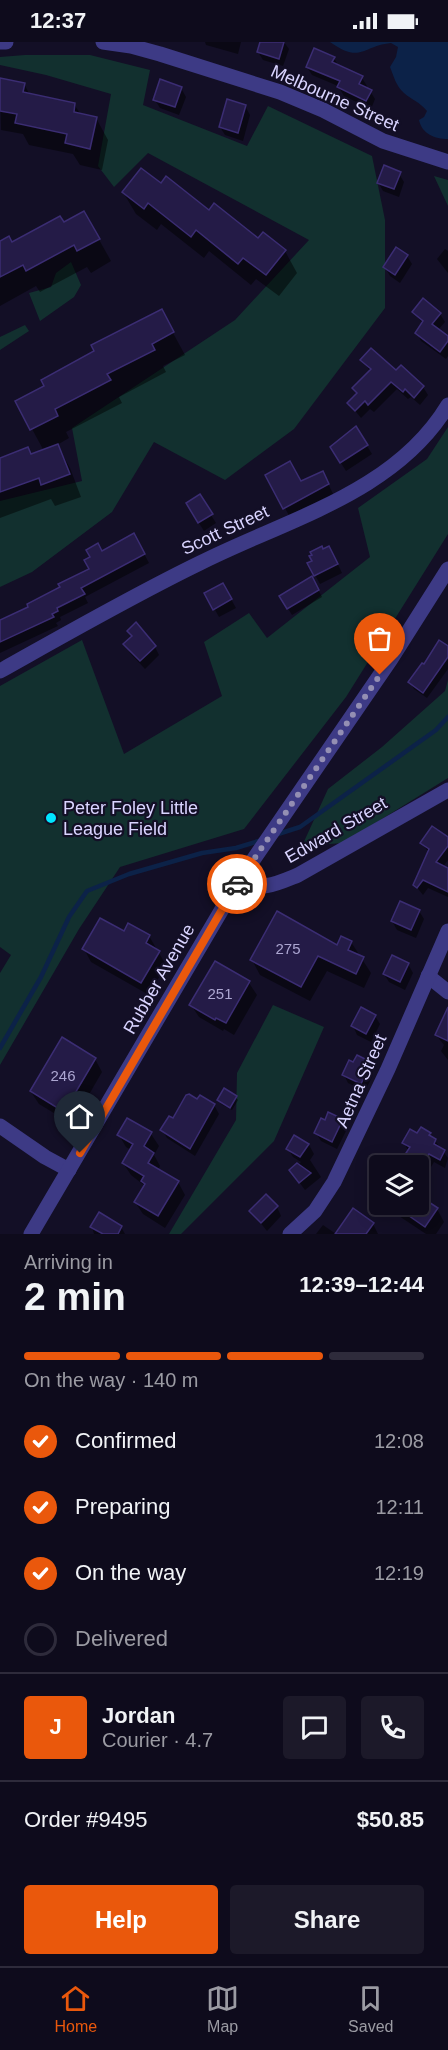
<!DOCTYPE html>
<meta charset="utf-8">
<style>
body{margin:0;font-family:Arial,sans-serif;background:#1c1929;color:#f1f3f6;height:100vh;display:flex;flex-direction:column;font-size:22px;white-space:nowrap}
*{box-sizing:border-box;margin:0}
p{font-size:20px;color:#9b9ba3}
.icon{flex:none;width:33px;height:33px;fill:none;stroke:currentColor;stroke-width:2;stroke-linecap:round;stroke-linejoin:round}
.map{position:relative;height:1192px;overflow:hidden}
.drawer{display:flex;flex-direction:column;background:#0e0b1c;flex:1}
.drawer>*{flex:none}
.fabs{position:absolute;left:369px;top:1113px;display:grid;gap:12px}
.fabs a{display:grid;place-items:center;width:60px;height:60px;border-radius:6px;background:#0e0b1c;box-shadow:0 3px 15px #0003,0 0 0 2px #2e2b3b;font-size:30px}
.pin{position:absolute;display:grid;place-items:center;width:51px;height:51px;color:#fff;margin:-62px -26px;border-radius:50% 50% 50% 0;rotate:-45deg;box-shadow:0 0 6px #0007}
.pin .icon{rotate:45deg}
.courier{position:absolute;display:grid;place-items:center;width:60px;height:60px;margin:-30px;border:4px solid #ea580c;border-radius:50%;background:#fff;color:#222;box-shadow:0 2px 8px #0007}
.headline em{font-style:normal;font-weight:800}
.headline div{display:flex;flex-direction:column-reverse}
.headline{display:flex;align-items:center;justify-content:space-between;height:102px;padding:0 24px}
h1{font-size:39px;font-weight:800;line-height:45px}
.bar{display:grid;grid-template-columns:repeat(4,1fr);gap:9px 6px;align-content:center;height:72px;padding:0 24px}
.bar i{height:8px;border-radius:4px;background:#2e2b3b}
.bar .on{background:#ea580c}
.bar p{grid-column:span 4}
.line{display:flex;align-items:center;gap:15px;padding:0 24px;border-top:2px solid #2e2b3b}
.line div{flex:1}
.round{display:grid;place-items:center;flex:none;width:63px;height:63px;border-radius:6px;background:#1c1929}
ol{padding:0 24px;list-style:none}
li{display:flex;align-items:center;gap:18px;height:66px}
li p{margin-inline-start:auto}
li .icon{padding:6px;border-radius:50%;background:#ea580c;color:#fff;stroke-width:4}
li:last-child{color:#9b9ba3}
li i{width:33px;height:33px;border:3px solid #2e2b3b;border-radius:50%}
.button{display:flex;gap:12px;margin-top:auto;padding:12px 24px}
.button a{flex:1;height:69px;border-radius:6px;background:#ea580c;color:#fff;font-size:24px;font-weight:800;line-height:69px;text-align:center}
.button a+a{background:#1c1929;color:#f1f3f6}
.status{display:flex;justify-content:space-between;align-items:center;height:42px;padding:0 30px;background:#0e0b1c;direction:ltr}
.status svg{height:16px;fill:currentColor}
.tabs{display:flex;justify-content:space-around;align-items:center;height:84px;border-top:2px solid #2e2b3b;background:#0e0b1c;font-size:16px;color:#9b9ba3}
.tabs a{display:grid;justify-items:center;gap:3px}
.tabs .on{color:#ea580c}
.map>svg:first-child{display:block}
.green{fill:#12302f}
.water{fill:#0c2248}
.shadow{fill:#0007}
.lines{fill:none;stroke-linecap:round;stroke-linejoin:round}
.stream{stroke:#0c2248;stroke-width:4.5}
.building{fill:#241b47;stroke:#3b2d73;stroke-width:1.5}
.minor{stroke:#3d3a85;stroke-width:15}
.done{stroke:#948fb3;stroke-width:6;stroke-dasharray:0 10.8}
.route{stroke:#ea580c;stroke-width:8}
.poi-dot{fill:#00e5ff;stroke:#130f26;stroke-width:2}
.labels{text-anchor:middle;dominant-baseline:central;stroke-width:4.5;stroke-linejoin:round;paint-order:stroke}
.number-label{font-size:15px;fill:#aca6d1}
.street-label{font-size:18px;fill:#d9d4ff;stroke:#130f26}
.poi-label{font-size:18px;fill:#d9d4ff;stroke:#130f26;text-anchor:start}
</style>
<div class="status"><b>12:37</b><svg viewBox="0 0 49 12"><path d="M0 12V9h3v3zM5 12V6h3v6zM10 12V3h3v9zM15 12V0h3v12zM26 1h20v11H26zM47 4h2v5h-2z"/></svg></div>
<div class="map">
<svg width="448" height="1192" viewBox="0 0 448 1192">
<rect width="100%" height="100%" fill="#130f26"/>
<g class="green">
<path d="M25 13H90L150 28 143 63 247 104 268 64 372 114 385 178V266L294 387 225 438 154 400 112 470 32 530 0 545V459L82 439 72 386 235 278 309 198 148 111 114 145 98 124 111 52 46 33 0 23V15Z"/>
<path d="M434 134 448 138V164Z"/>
<path d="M71 220 81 243 74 255 40 279 29 251 51 245 56 231Z"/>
<path d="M25 283 29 289 0 308V295Z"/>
<path d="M448 385V492L346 655 244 787 120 825 79 887 0 1023V931L11 913 0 905V644L82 598 124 712 222 654 204 600 249 571 267 596 370 515 358 466 427 417Z"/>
<path d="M448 638V736L343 801 302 804 328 747 382 705 445 649Z"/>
<path d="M273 963 324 985 274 1099 181 1192H169L236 1078 237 1031Z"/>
</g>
<path class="water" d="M330 0H448V97C435 97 422 92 419 78L424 75 427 69C420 60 412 58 404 51 396 44 394 35 390 25L396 15 398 5 391 1C362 4 361 22 330 0Z"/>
<g class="shadow">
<path d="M205 0H241L238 12 206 3Z"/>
<path d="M261 0H284L289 7 283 24 263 18 258 10Z"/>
<path d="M334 16 339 25 362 36 367 44 366 47 370 49 375 57 371 67 344 54 338 44 312 33 307 25Z"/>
<path d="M0 38 24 42 30 53 74 62 81 73 96 76 108 98 102 128 80 123 73 112 29 103 23 92 1 88Z"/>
<path d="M181 46 186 55 179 73 160 66 155 58Z"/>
<path d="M245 64 250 73 243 99 225 93 220 85Z"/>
<path d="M399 132 404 140 399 155 383 149 378 140Z"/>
<path d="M123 150 209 170 259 198 285 209 297 231 279 254 256 237 251 243 209 209 204 216 161 182 157 188 136 172Z"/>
<path d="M84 171 111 219 91 231 87 225 40 250 36 244 0 264V200L12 202 63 182Z"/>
<path d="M445 207 448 209V231L437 217Z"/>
<path d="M407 214 412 222 400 241 390 234 385 225Z"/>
<path d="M161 269 185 313 163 324 166 330 119 355 122 361 66 390 69 396 57 403 70 426 81 455 55 464 51 457 0 476V417L32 413 44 409 32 387 46 345 96 309Z"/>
<path d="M414 270 440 272 445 280 438 288 448 295V314L446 317 421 299 417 291 423 282Z"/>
<path d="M362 318 396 331 423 345 428 353 420 363 411 355 408 357 397 347 374 370 370 367 361 376 349 361 358 353 354 347 371 330Z"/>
<path d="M356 386 372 412 346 429 336 413Z"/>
<path d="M323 431 334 454 291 477 267 434 301 441Z"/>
<path d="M192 470 211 473 216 481 204 489Z"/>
<path d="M134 493 149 521 85 555 88 561 60 575 61 578 56 581 58 584 0 611V581L30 565 91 528 102 510Z"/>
<path d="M334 514 342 531 320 542 309 522Z"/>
<path d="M312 536 322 555 292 573 281 555Z"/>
<path d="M223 543 236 566 219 575 206 552Z"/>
<path d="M129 589 155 605 159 613 145 627 130 611 125 603 132 596Z"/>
<path d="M448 605V627L427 656 414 647 410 640 424 624Z"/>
<path d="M448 797V818L443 825 448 829V855L428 846 423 853 415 843 429 811 422 801Z"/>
<path d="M419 869 424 877 416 896 397 888 392 879Z"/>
<path d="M124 891 149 894 166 923 149 953 91 920 84 907Z"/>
<path d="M351 900 371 931 364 946 327 929 310 959 260 933 252 918 338 905Z"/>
<path d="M215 921 249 941 257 953 234 993 224 987 223 989 199 975 191 963Z"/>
<path d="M408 922 413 931 405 948 389 940 384 932Z"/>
<path d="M375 974 380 982 371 1000 357 993 353 984Z"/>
<path d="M448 982V1018L441 1009 444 1003 436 993Z"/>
<path d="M95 1017 102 1030 72 1082 39 1062 31 1050Z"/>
<path d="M368 1020 373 1029 372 1035 365 1049 348 1041 344 1033Z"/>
<path d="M236 1055 238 1058 232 1068 221 1062 219 1058Z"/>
<path d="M198 1059 214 1063 219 1072 195 1114 167 1096 162 1088Z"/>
<path d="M128 1078 151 1092 159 1104 154 1113 160 1124 158 1128 178 1140 185 1153 165 1186 143 1172 135 1160 145 1144 131 1133 123 1121 131 1108 126 1105 119 1093Z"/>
<path d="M342 1078 347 1087 337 1107 321 1099 316 1091 325 1080Z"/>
<path d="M430 1092 448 1116 445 1126 434 1120 431 1125 423 1121 422 1124 413 1120 408 1111 409 1110 404 1101 418 1093Z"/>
<path d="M295 1095 309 1103 314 1112 310 1118 321 1135 305 1148 291 1129 301 1120 293 1115 288 1107Z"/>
<path d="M391 1162H418L437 1167 444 1180 436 1192H426L396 1172Z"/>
<path d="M277 1165 281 1174 267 1189 251 1169Z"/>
<path d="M353 1168 373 1182 378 1192H336Z"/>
<path d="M323 1183 336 1192H316Z"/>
<path d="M92 1185H121L125 1192H94Z"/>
</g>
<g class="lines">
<g class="stream">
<path d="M275 793 300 785 436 688 448 675"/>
<path d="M0 1006 41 935 69 875 87 849 129 832 202 811 236 806 262 798"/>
</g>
</g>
<g class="building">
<path d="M260 0H284L279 17 257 10Z"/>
<path d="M314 6 335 15 332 20 363 34 359 42 372 48 366 59 337 45 340 39 306 25Z"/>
<path d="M0 36 25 41 23 50 75 61 74 70 97 75 90 107 65 101 67 92 15 81 17 72 0 69Z"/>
<path d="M160 37 182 45 175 65 153 58Z"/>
<path d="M227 57 246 63 238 91 219 85Z"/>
<path d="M384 123 401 130 394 147 377 141Z"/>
<path d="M141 126 161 141 166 134 209 168 214 161 258 196 263 190 286 208 266 233 243 216 238 222 196 188 191 195 148 161 144 167 122 150Z"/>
<path d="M84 169 100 197 77 209 74 203 26 229 23 223 0 235V199L9 194 12 200 60 174 64 180Z"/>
<path d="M396 205 408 213 395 233 383 225Z"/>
<path d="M423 256 441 271 432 282 448 294V299L440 310 415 291 423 279 412 270Z"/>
<path d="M162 267 174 290 152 302 155 308 107 332 111 338 55 367 58 374 30 388 15 359 44 344 41 338 94 309 91 303Z"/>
<path d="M371 306 396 328 401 323 424 344 414 356 405 347 403 350 391 340 368 363 365 359 355 369 347 361 357 351 352 346 371 327 360 318Z"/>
<path d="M356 384 368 403 340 421 330 405Z"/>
<path d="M58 402 70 432 41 443 39 436 0 450V416L28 405 31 412Z"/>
<path d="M290 419 301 439 323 429 329 442 283 467 265 433Z"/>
<path d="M200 452 213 472 198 481 186 461Z"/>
<path d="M134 491 145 512 81 546 85 552 57 566 58 569 52 572 54 575 0 600V578L28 565 27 562 60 545 58 542 89 527 84 518 90 515 86 508 98 501 102 509Z"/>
<path d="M322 504 323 507 329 504 338 522 314 534 307 521 312 519 309 514 312 513 310 510Z"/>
<path d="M312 534 319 548 287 567 279 554Z"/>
<path d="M223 541 232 557 213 568 204 551Z"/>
<path d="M136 580 156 604 140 619 123 602 132 594 127 589Z"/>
<path d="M439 598 448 604V615L423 651 408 640 422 621 424 622Z"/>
<path d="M432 784 448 795V804L436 820 448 826V850L423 838 417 846 413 843 429 807 420 801Z"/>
<path d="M400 859 420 868 411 888 391 879Z"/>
<path d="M277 869 337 903 341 894 352 899 348 908 364 915 356 932 318 914 301 945 250 918Z"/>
<path d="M100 876 124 889 128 881 150 893 146 901 160 909 141 941 82 907Z"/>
<path d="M392 913 409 921 400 940 383 932Z"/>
<path d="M215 919 250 939 226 981 216 976 215 978 189 963Z"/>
<path d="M361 965 376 973 366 992 351 984Z"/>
<path d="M448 965V999L435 993Z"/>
<path d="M62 995 96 1016 64 1070 30 1049Z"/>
<path d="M357 1013 369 1019 368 1026 361 1042 342 1033 349 1018 353 1020Z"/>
<path d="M224 1046 237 1054 230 1066 217 1058Z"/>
<path d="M189 1052 197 1057 200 1053 215 1062 190 1107 160 1088 169 1074 173 1076 186 1053Z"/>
<path d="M328 1070 343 1077 332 1100 314 1091 321 1076 325 1078Z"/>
<path d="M127 1076 152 1090 144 1104 154 1111 148 1121 179 1139 158 1174 134 1160 145 1142 141 1139 144 1134 122 1121 133 1102 117 1093Z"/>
<path d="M421 1085 431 1091 429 1093 436 1097 434 1102 445 1108 440 1118 429 1112 426 1117 419 1113 417 1117 406 1111 410 1105 402 1101 410 1087 417 1091Z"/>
<path d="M294 1093 309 1102 300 1115 286 1107Z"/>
<path d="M297 1121 311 1131 299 1141 289 1128Z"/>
<path d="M266 1152 278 1164 261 1181 249 1169Z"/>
<path d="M418 1153 438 1166 425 1185 392 1162H418Z"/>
<path d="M353 1166 374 1181 366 1192H335Z"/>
<path d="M99 1170 122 1184 118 1192H103L90 1185Z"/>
</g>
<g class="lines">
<g class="minor">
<path d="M0 0H6"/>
<path d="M103 0 131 4 160 12 280 50 323 68 383 99 448 120"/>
<path d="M0 629C66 592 132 554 200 521 287 477 395 451 448 363"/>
<path d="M238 840C267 847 271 844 298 833L448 748"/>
<path d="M428 934 448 950"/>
<path d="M0 1084 45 1115 69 1128"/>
<path d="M31 1192 238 840 391 617 448 527"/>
<path d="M290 1192 315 1169 334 1140 388 1027 448 889"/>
</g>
</g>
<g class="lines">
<path class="done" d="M237 842 380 633"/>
<path class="route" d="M80 1111 237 842"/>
</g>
<circle class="poi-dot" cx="51" cy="776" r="6"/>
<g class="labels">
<g class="number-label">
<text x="288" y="906">275</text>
<text x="220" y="951">251</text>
<text x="63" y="1033">246</text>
</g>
<g class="street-label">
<text transform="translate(335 56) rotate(24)">Melbourne Street</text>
<text transform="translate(225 488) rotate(-25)">Scott Street</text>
<text transform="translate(336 788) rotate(-30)">Edward Street</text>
<text transform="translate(159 937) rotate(-60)">Rubber Avenue</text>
<text transform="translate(361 1039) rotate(-66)">Aetna Street</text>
</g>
<g class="poi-label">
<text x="63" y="766">Peter Foley Little<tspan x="63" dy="21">League Field</tspan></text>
</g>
</g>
</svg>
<div class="fabs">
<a><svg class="icon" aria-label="layers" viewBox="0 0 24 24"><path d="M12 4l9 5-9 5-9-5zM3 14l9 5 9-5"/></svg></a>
</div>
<div class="pin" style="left:380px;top:633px;background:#ea580c"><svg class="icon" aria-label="bag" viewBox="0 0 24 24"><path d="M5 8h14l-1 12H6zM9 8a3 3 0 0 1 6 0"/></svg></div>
<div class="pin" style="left:80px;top:1111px;background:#1f2937"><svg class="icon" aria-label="home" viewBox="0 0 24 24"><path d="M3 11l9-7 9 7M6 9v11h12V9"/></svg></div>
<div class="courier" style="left:237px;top:842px"><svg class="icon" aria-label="car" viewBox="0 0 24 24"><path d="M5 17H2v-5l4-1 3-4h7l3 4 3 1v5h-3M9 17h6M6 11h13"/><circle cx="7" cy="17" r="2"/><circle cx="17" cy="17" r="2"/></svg></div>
</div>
<section class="drawer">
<div class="headline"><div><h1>2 min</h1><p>Arriving in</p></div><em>12:39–12:44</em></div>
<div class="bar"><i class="on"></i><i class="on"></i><i class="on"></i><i></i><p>On the way · 140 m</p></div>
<ol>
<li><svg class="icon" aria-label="check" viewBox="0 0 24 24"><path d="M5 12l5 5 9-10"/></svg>Confirmed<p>12:08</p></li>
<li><svg class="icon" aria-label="check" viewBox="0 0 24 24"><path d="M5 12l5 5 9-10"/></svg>Preparing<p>12:11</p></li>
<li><svg class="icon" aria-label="check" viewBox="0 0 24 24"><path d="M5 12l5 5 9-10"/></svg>On the way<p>12:19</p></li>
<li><i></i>Delivered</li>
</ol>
<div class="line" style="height:108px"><b class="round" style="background:#ea580c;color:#fff">J</b><div><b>Jordan</b><p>Courier · 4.7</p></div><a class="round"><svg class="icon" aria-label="chat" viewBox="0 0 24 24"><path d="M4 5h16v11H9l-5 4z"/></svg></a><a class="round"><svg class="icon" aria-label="phone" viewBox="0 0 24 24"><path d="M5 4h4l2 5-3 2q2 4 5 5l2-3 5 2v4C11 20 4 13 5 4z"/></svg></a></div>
<div class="line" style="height:78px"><div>Order #9495</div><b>$50.85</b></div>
<div class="button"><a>Help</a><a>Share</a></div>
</section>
<nav class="tabs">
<a class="on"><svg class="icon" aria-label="home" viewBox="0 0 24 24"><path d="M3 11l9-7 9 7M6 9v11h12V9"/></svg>Home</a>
<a><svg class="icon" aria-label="map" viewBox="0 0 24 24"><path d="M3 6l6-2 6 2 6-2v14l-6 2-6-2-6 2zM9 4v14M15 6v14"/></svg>Map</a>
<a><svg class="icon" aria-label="saved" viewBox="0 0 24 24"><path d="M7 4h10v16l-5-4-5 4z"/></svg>Saved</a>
</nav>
